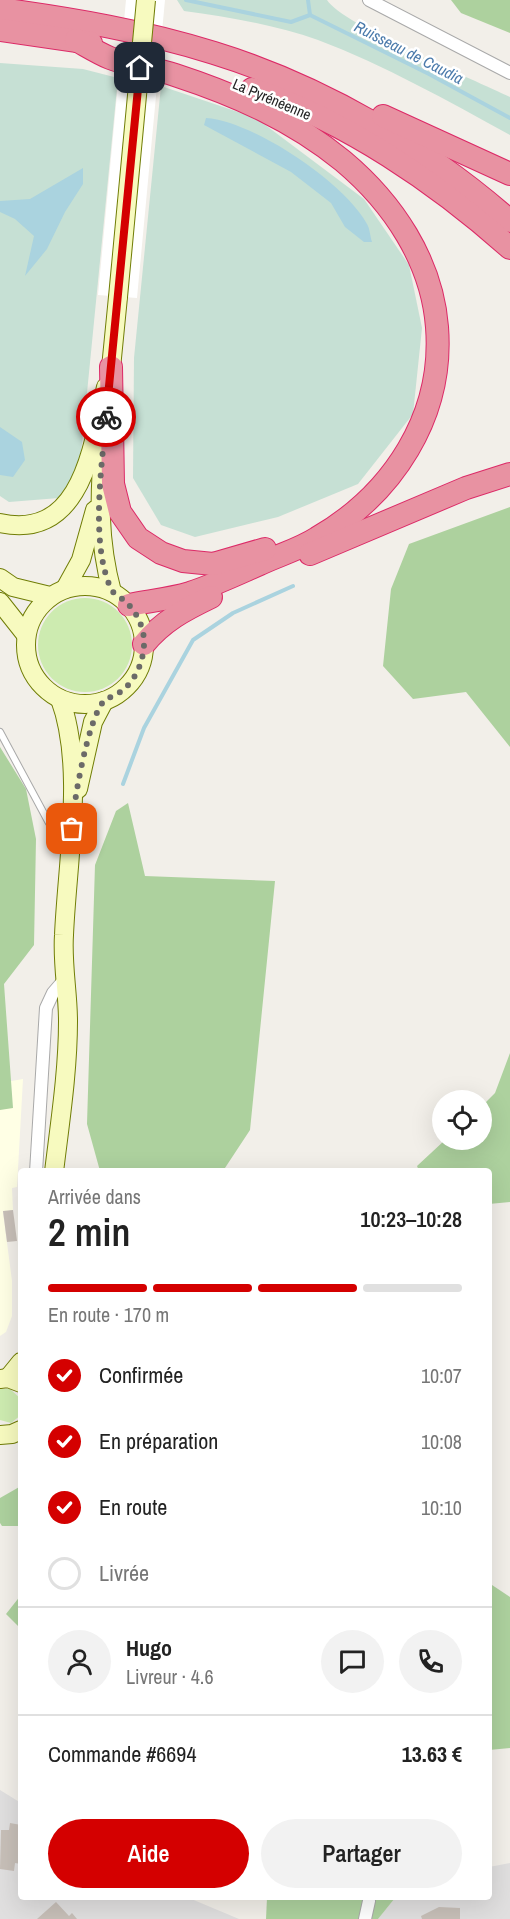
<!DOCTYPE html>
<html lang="fr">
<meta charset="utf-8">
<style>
body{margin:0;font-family:"Archivo Narrow",sans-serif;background:#f2f2f2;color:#222;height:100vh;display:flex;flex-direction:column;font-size:22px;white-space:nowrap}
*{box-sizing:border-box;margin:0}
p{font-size:20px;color:#767676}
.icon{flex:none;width:33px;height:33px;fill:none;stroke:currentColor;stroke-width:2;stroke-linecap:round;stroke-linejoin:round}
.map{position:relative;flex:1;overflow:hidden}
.side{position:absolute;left:18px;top:1168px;width:474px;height:732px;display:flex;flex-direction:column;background:#fff;border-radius:6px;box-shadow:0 6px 24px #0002}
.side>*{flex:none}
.fabs{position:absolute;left:432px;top:1090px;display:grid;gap:12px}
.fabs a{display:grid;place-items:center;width:60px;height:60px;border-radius:50%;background:#fff;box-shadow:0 6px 24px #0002;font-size:30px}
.pin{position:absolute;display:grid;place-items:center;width:51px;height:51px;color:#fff;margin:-26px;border-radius:12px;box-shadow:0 3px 9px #0006}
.courier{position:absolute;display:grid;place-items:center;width:60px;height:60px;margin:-30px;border:4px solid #d40000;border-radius:50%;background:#fff;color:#222;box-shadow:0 2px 8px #0007}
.headline em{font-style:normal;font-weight:600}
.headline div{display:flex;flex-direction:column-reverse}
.headline{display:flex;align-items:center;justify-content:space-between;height:102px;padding:0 30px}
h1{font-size:39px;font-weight:600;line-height:45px}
.bar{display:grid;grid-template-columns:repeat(4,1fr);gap:9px 6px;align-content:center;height:72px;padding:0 30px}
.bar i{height:8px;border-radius:4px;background:#e0e0e0}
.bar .current{background:#d40000}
.bar p{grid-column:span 4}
.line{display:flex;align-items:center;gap:15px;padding:0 30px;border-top:2px solid #e0e0e0}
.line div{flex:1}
.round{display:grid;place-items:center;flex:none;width:63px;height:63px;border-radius:32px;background:#f2f2f2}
ol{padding:0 30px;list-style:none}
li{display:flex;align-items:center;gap:18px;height:66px}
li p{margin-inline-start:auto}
li .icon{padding:6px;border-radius:50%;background:#d40000;color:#fff;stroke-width:4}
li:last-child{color:#767676}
li i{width:33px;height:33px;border:3px solid #e0e0e0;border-radius:50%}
.cta{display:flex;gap:12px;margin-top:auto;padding:12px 30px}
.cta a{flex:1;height:69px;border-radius:36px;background:#d40000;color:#fff;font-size:24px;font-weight:600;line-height:69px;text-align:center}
.cta a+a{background:#f2f2f2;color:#222}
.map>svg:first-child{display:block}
.residential{fill:#e0dfdf}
.education{fill:#ffffe5}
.grass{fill:#cdebb0}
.forest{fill:#add19e}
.wetland{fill:#c6e0d4}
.water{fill:#aad3df}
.pier{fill:#fff}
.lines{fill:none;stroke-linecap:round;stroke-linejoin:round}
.stream{stroke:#aad3df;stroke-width:4}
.building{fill:#c7bfb8}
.service-casing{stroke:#a9a9a9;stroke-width:8}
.minor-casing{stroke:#a9a9a9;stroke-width:14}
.secondary-casing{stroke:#707d05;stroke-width:20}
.motorway-casing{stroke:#dc2a67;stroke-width:24}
.service{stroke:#fff;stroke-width:6}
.minor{stroke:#fff;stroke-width:12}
.secondary{stroke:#f7fabf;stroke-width:18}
.motorway{stroke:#e892a2;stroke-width:22}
.secondary-bridge-casing{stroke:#707d05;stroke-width:20;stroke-linecap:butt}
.secondary-bridge{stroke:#f7fabf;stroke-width:18}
.done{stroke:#6b6a68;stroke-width:6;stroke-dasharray:0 10.8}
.route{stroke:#d40000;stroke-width:8}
.labels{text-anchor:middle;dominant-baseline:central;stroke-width:5;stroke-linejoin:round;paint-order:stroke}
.street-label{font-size:15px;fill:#222;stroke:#fff}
.water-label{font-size:16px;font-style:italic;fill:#4a7aab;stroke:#fff}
</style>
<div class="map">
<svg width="510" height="1919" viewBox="0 0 510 1919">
<rect width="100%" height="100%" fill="#f2efe9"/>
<g class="residential">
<path d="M0 1790 21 1803V1898H189L239 1919H0Z"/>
<path d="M510 1863V1919H378L395 1898H489V1867Z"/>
</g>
<path class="education" d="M23 1079 17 1187 12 1188 13 1210 3 1212 12 1281V1316L6 1332 0 1336V1083Z"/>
<g class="grass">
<circle cx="85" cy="645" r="47"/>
<path d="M0 1389H10L21 1399V1415L11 1423 0 1420Z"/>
</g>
<g class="forest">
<path d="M451 0H510V33L461 13Z"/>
<path d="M510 507V747L466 692 413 699 383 666 391 589 409 544Z"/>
<path d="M0 747 26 789 36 839 34 945 4 984 13 1108 0 1110Z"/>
<path d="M128 803 145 876 275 881 250 1130 223 1171H100L87 1124 95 865 116 811Z"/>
<path d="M510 1053V1202L489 1204V1172L419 1171 417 1166 445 1140H482V1106L495 1093Z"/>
<path d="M21 1486V1526H2L0 1523V1498Z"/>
<path d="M489 1583 510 1597V1748L489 1750Z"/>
<path d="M21 1595V1629L6 1614Z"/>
<path d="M267 1898H395L378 1919H266Z"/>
</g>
<g class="wetland">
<path d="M177 0H327C343 25 475 80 510 97V135C448 101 384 65 318 40 276 25 229 17 184 11Z"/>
<path d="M0 63 83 69 118 78 80 464 59 498 9 502 0 496Z"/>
<path d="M161 86 256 118 364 199 409 265 422 328 413 414 358 484 278 517 195 537 161 525 133 478 134 358Z"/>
</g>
<g class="water">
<path d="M206 118C253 121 345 183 367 224 370 229 370 236 372 242H364L345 227 331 203 291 172 204 125Z"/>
<path d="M83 168V184L65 212 47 249 25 276 34 236 15 219 0 212V201L30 199Z"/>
<path d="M0 427 22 442 25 460 13 477 0 475Z"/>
</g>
<path class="pier" d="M126 0H165L137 298 98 295Z"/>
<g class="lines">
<g class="stream">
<path d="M186 0 291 22 310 15"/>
<path d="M308 0 310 15 429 74 510 118"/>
<path d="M123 784 144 728 193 640 233 613 293 586"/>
</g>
</g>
<g class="building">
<path d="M13 1210 17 1241 7 1242 3 1211Z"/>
<path d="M10 1823 21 1825 18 1839H21V1864L15 1863 14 1871 0 1869 1 1830H9Z"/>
<path d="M56 1902 69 1916 72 1913 77 1919H37Z"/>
<path d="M439 1907 460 1908V1919H422L421 1916Z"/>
</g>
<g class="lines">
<defs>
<path id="service" d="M0 732 49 823 69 828"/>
<g id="minor">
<path d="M369 0 510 73"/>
<path d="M36 1172 46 1008 53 993 65 979"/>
<path d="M365 1919 369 1901"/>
</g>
<g id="secondary">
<path d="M110 378 118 297"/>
<path d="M104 442C99 494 98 540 112 592"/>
<path d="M0 523C83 541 93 443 106 387"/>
<path d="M0 578 13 587 50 596"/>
<circle cx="85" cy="645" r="59"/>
<path d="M65 589 81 560 95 510"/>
<path d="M0 602 26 635"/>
<path d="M78 789 93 722 104 701"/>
<path d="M54 1172C60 1122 68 1071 68 1021 68 992 62 964 64 935 67 863 85 766 60 699"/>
<path d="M8 1378 21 1362"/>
<path d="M0 1379 8 1378 21 1383"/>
<path d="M0 1435 12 1434 21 1430"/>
</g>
<g id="motorway">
<path d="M0 9C73 19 144 31 214 53 321 86 426 147 510 221"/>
<path d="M0 30 91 43"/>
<path d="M76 40C87 46 98 53 110 58 130 66 154 68 175 75 236 95 293 120 343 161 393 203 432 261 437 327 444 416 393 494 317 538 300 549 279 555 260 564 237 574 214 585 190 593 170 599 149 601 129 605"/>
<path d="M252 89C346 121 436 182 510 248"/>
<path d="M383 116 510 174"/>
<path d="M111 367 113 484 120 512 138 538 161 553 183 561 213 564 265 549"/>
<path d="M310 554 466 488 510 474"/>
<path d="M144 644C163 621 184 610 211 597"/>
</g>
</defs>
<use href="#service" class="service-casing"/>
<use href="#minor" class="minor-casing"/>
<use href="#secondary" class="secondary-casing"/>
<use href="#motorway" class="motorway-casing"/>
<use href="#service" class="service"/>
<use href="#minor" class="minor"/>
<use href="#secondary" class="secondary"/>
<use href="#motorway" class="motorway"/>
<defs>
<path id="secondary-bridge" d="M118 297 146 0"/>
</defs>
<use href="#secondary-bridge" class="secondary-bridge-casing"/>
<use href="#secondary-bridge" class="secondary-bridge"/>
</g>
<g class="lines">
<path class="done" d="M72 829C73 804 88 718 104 701 108 697 116 696 120 692 135 682 143 663 144 645 145 627 135 608 121 598 117 595 113 593 111 589 90 542 102 467 106 417"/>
<path class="route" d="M106 417 140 68"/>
</g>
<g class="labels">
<g class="street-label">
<text transform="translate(272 99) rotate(23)">La Pyrénéenne</text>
</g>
<g class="water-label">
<text transform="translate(409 52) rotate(27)">Ruisseau de Caudia</text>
</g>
</g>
</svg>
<div class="fabs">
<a><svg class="icon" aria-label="locate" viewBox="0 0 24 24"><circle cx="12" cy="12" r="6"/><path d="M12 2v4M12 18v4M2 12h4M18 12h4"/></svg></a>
</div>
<div class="pin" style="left:72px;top:829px;background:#ea580c"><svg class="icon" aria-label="bag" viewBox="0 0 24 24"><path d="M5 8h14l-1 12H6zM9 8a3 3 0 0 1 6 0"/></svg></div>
<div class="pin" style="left:140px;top:68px;background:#1f2937"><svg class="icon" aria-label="home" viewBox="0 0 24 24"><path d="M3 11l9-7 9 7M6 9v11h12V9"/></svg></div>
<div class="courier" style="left:106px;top:417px"><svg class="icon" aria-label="bike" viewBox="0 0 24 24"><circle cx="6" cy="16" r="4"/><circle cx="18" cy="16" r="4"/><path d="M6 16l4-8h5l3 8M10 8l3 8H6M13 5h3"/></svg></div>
<section class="side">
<div class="headline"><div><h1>2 min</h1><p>Arrivée dans</p></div><em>10:23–10:28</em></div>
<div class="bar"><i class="current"></i><i class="current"></i><i class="current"></i><i></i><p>En route · 170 m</p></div>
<ol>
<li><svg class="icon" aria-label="check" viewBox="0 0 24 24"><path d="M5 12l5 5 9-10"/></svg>Confirmée<p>10:07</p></li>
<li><svg class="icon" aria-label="check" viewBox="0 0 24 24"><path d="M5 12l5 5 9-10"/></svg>En préparation<p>10:08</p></li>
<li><svg class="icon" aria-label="check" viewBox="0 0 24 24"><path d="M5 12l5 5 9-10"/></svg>En route<p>10:10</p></li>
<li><i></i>Livrée</li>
</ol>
<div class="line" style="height:108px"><a class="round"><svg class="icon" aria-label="person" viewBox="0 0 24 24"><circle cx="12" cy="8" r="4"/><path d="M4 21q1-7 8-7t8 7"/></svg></a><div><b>Hugo</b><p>Livreur · 4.6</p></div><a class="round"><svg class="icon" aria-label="chat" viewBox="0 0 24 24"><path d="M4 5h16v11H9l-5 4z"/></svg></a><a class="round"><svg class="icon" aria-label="phone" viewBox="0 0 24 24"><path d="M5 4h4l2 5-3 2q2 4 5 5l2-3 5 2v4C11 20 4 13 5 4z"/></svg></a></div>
<div class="line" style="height:78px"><div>Commande #6694</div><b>13.63 €</b></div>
<div class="cta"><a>Aide</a><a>Partager</a></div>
</section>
</div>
